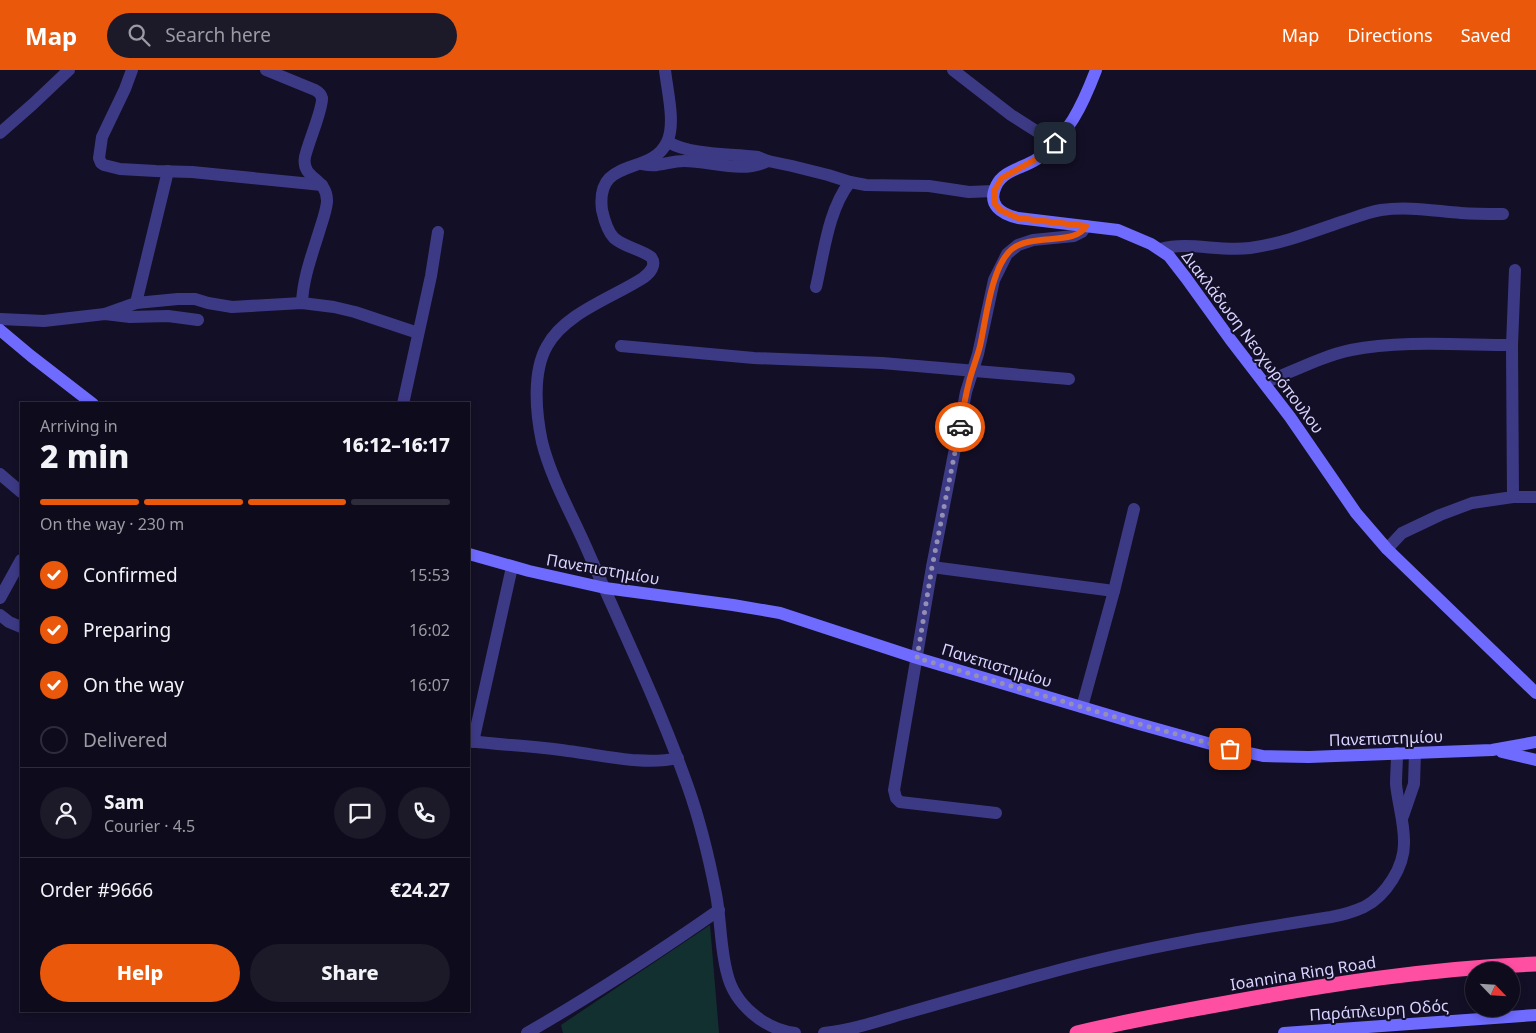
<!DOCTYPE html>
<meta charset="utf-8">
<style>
body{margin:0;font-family:"Noto Sans",sans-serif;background:#1c1929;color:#f1f3f6;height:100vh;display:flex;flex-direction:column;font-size:19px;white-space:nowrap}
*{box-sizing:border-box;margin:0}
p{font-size:16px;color:#9b9ba3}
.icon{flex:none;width:28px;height:28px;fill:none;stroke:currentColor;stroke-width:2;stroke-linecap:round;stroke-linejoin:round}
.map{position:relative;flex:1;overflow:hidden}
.side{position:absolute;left:20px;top:332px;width:450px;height:610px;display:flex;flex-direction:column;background:#0e0b1c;border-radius:0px;box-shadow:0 2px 8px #0003,0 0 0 1px #2e2b3b}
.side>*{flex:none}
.needle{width:32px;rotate:115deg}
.controls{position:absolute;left:1465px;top:892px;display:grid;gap:10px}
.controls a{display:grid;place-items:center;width:55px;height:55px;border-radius:50%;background:#0e0b1c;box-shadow:0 2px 8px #0003,0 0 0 1px #2e2b3b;font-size:25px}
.pin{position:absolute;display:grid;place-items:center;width:42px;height:42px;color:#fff;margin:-21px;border-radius:10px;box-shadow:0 2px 8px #0006}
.courier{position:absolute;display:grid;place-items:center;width:50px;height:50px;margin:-25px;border:4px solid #ea580c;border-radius:50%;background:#fff;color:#222;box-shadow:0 1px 6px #0007}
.overview em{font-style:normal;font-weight:800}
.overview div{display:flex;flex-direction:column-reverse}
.overview{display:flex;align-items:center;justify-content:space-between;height:85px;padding:0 20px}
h1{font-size:32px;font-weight:800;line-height:38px}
.bar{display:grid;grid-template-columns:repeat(4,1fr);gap:8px 5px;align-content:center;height:60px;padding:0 20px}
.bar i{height:6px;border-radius:4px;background:#2e2b3b}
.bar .current{background:#ea580c}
.bar p{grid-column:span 4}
.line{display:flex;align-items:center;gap:12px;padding:0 20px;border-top:1px solid #2e2b3b}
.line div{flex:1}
.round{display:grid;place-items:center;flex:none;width:52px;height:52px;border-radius:26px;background:#1c1929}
ol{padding:0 20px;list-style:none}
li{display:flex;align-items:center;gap:15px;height:55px}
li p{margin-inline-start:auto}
li .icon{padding:5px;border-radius:50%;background:#ea580c;color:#fff;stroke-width:4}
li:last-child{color:#9b9ba3}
li i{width:28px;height:28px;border:2px solid #2e2b3b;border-radius:50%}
.cta{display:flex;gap:10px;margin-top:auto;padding:10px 20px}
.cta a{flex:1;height:58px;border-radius:30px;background:#ea580c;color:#fff;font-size:20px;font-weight:800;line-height:58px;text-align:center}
.cta a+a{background:#1c1929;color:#f1f3f6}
header{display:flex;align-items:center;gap:30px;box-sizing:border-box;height:70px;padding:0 25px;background:#ea580c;color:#fff}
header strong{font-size:24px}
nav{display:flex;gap:28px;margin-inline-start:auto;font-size:18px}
.search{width:350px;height:45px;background:#1c1929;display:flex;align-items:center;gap:12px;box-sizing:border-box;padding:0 18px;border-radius:28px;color:#9b9ba3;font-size:19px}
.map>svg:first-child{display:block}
.green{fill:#12302f}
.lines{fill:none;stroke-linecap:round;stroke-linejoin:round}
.street{stroke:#3d3a85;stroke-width:12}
.secondary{stroke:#6f6bff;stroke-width:12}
.highway{stroke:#ff4fa3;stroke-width:15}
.done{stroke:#948fb3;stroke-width:5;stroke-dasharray:0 9}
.route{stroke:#ea580c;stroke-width:6}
.labels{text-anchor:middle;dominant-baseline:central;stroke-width:4;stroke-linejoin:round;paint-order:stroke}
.street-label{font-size:16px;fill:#d9d4ff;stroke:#130f26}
</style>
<header>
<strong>Map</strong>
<div class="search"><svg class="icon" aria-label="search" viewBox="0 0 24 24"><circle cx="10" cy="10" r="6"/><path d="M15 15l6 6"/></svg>Search here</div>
<nav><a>Map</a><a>Directions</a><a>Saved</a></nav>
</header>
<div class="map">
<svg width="1536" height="963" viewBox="0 0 1536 963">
<rect width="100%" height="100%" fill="#130f26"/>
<path class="green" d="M710 855 719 963H563L561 955Z"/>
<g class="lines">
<g class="street">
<path d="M132 0 125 19 102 67 99 88 101 93 104 95 120 99 156 101 192 102 322 115"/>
<path d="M266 0 315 20C319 22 321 24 322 28 323 39 308 73 305 87 301 110 328 107 327 132 326 142 322 152 319 162 312 185 303 208 302 233"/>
<path d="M665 0C667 20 676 54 667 72 651 107 595 85 602 140 604 149 607 161 614 168 624 177 640 179 651 187 657 195 650 203 643 208 612 228 565 243 547 276 532 302 536 344 542 372 551 408 571 443 586 477 621 557 659 635 688 717 700 751 709 788 716 824 721 850 720 877 727 903 734 934 764 959 795 963"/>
<path d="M953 0 1011 45 1055 73"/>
<path d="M0 63 33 34 69 0"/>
<path d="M668 72C693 86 730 83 758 87L768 91 792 96 828 105 850 112 866 115 929 116 969 122 994 121"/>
<path d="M642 94C647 95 652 96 657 95 666 94 674 91 684 91 711 91 742 104 768 91"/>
<path d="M1160 179C1190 171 1218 182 1250 178 1281 174 1312 162 1341 152 1354 148 1368 142 1381 140 1408 136 1434 141 1461 143 1475 144 1489 144 1503 144"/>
<path d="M816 217C824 183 828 140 850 112"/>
<path d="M136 233 168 101"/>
<path d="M105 244 136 233 178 229H195L208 233 232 237 302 233 334 237 355 242 418 263"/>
<path d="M0 249 44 251 105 244 130 247 168 246 198 250"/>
<path d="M621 276 754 288 882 293 1069 309"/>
<path d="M1264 313C1292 302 1322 286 1351 280 1400 270 1462 275 1512 275"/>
<path d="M403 334 431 206 438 162"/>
<path d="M0 404 21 422"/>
<path d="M1513 427H1536"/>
<path d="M1387 479 1402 463 1440 445 1472 433 1513 427 1512 275 1515 200"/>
<path d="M932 497 1114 521"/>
<path d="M0 528 21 490"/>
<path d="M0 545 9 552 21 557"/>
<path d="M1082 637 1114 521 1134 439"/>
<path d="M469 671C502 675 535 676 568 681 602 685 644 696 678 688"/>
<path d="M473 672 512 497"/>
<path d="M996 743 900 732 896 728 894 720 932 497 966 322 978 284 994 210 1007 184 1018 175 1033 170 1074 166 1082 162 1086 156"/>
<path d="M1403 746 1414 714 1415 683"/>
<path d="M527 963C593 925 656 884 719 840"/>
<path d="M824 963C854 960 884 949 913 941 958 928 1003 915 1048 903 1141 877 1235 862 1331 847 1342 845 1353 842 1364 837 1386 826 1405 796 1404 771 1404 751 1398 734 1396 714 1396 704 1397 694 1397 683"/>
</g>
<g class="secondary">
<path d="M1096 0C1083 34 1068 67 1037 89 1024 98 1003 100 996 116 987 135 1001 144 1018 148L1118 160 1151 174 1169 186 1186 208 1230 269 1290 347 1356 443 1387 479 1536 623"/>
<path d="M0 260 31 286 93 334"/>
<path d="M469 484 529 501 605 518 733 535 780 543 917 588 1132 652 1218 676 1263 686 1309 687 1492 680 1536 672"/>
<path d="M1502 682 1536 690"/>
<path d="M1284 963 1536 945"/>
</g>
<path class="highway" d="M1077 963C1127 951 1177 942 1227 933 1329 914 1432 898 1536 894"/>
</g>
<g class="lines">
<path class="done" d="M960 357 932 497 917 588 1132 652 1230 679"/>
<path class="route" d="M960 357C963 342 965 327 969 312 972 300 977 288 980 276 986 250 991 196 1012 179 1032 163 1076 176 1086 156L1018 148 1000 140 995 134 994 121 1002 108 1038 88 1055 73"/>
</g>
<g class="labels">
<g class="street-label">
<text transform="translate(1253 272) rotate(53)">Διακλάδωση Νεοχωρόπουλου</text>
<text transform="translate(603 499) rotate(10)">Πανεπιστημίου</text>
<text transform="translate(997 595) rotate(17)">Πανεπιστημίου</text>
<text transform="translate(1386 668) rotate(-2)">Πανεπιστημίου</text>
<text transform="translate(1303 903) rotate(-9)">Ioannina Ring Road</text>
<text transform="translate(1379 940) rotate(-4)">Παράπλευρη Οδός</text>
</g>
</g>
</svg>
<div class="controls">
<a><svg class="needle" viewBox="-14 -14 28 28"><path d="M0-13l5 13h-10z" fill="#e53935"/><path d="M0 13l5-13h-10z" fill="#9b9ba3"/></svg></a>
</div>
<div class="pin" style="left:1230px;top:679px;background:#ea580c"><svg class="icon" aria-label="bag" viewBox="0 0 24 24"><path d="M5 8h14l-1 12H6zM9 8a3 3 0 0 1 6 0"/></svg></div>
<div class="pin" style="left:1055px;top:73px;background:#1f2937"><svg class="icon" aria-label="home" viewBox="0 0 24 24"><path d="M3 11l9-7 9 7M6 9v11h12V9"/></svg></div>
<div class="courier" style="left:960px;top:357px"><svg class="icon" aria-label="car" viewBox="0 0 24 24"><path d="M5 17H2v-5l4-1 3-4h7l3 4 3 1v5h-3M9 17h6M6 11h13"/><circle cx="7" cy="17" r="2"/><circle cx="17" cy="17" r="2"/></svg></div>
<section class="side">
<div class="overview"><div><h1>2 min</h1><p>Arriving in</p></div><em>16:12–16:17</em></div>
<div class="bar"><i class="current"></i><i class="current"></i><i class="current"></i><i></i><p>On the way · 230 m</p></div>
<ol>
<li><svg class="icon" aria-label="check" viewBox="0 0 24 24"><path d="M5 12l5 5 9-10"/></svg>Confirmed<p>15:53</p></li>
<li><svg class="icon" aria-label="check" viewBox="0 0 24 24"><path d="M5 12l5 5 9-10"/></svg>Preparing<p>16:02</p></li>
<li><svg class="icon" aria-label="check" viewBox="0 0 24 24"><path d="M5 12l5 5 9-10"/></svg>On the way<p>16:07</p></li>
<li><i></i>Delivered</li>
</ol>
<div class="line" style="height:90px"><a class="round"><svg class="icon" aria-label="person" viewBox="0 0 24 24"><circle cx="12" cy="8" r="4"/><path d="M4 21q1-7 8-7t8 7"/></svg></a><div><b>Sam</b><p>Courier · 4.5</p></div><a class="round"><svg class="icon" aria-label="chat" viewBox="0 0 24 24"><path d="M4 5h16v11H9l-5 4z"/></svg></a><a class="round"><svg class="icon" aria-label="phone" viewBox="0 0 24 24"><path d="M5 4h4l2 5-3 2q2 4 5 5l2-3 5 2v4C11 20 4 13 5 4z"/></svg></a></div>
<div class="line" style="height:65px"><div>Order #9666</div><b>€24.27</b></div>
<div class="cta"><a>Help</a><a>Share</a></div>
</section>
</div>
